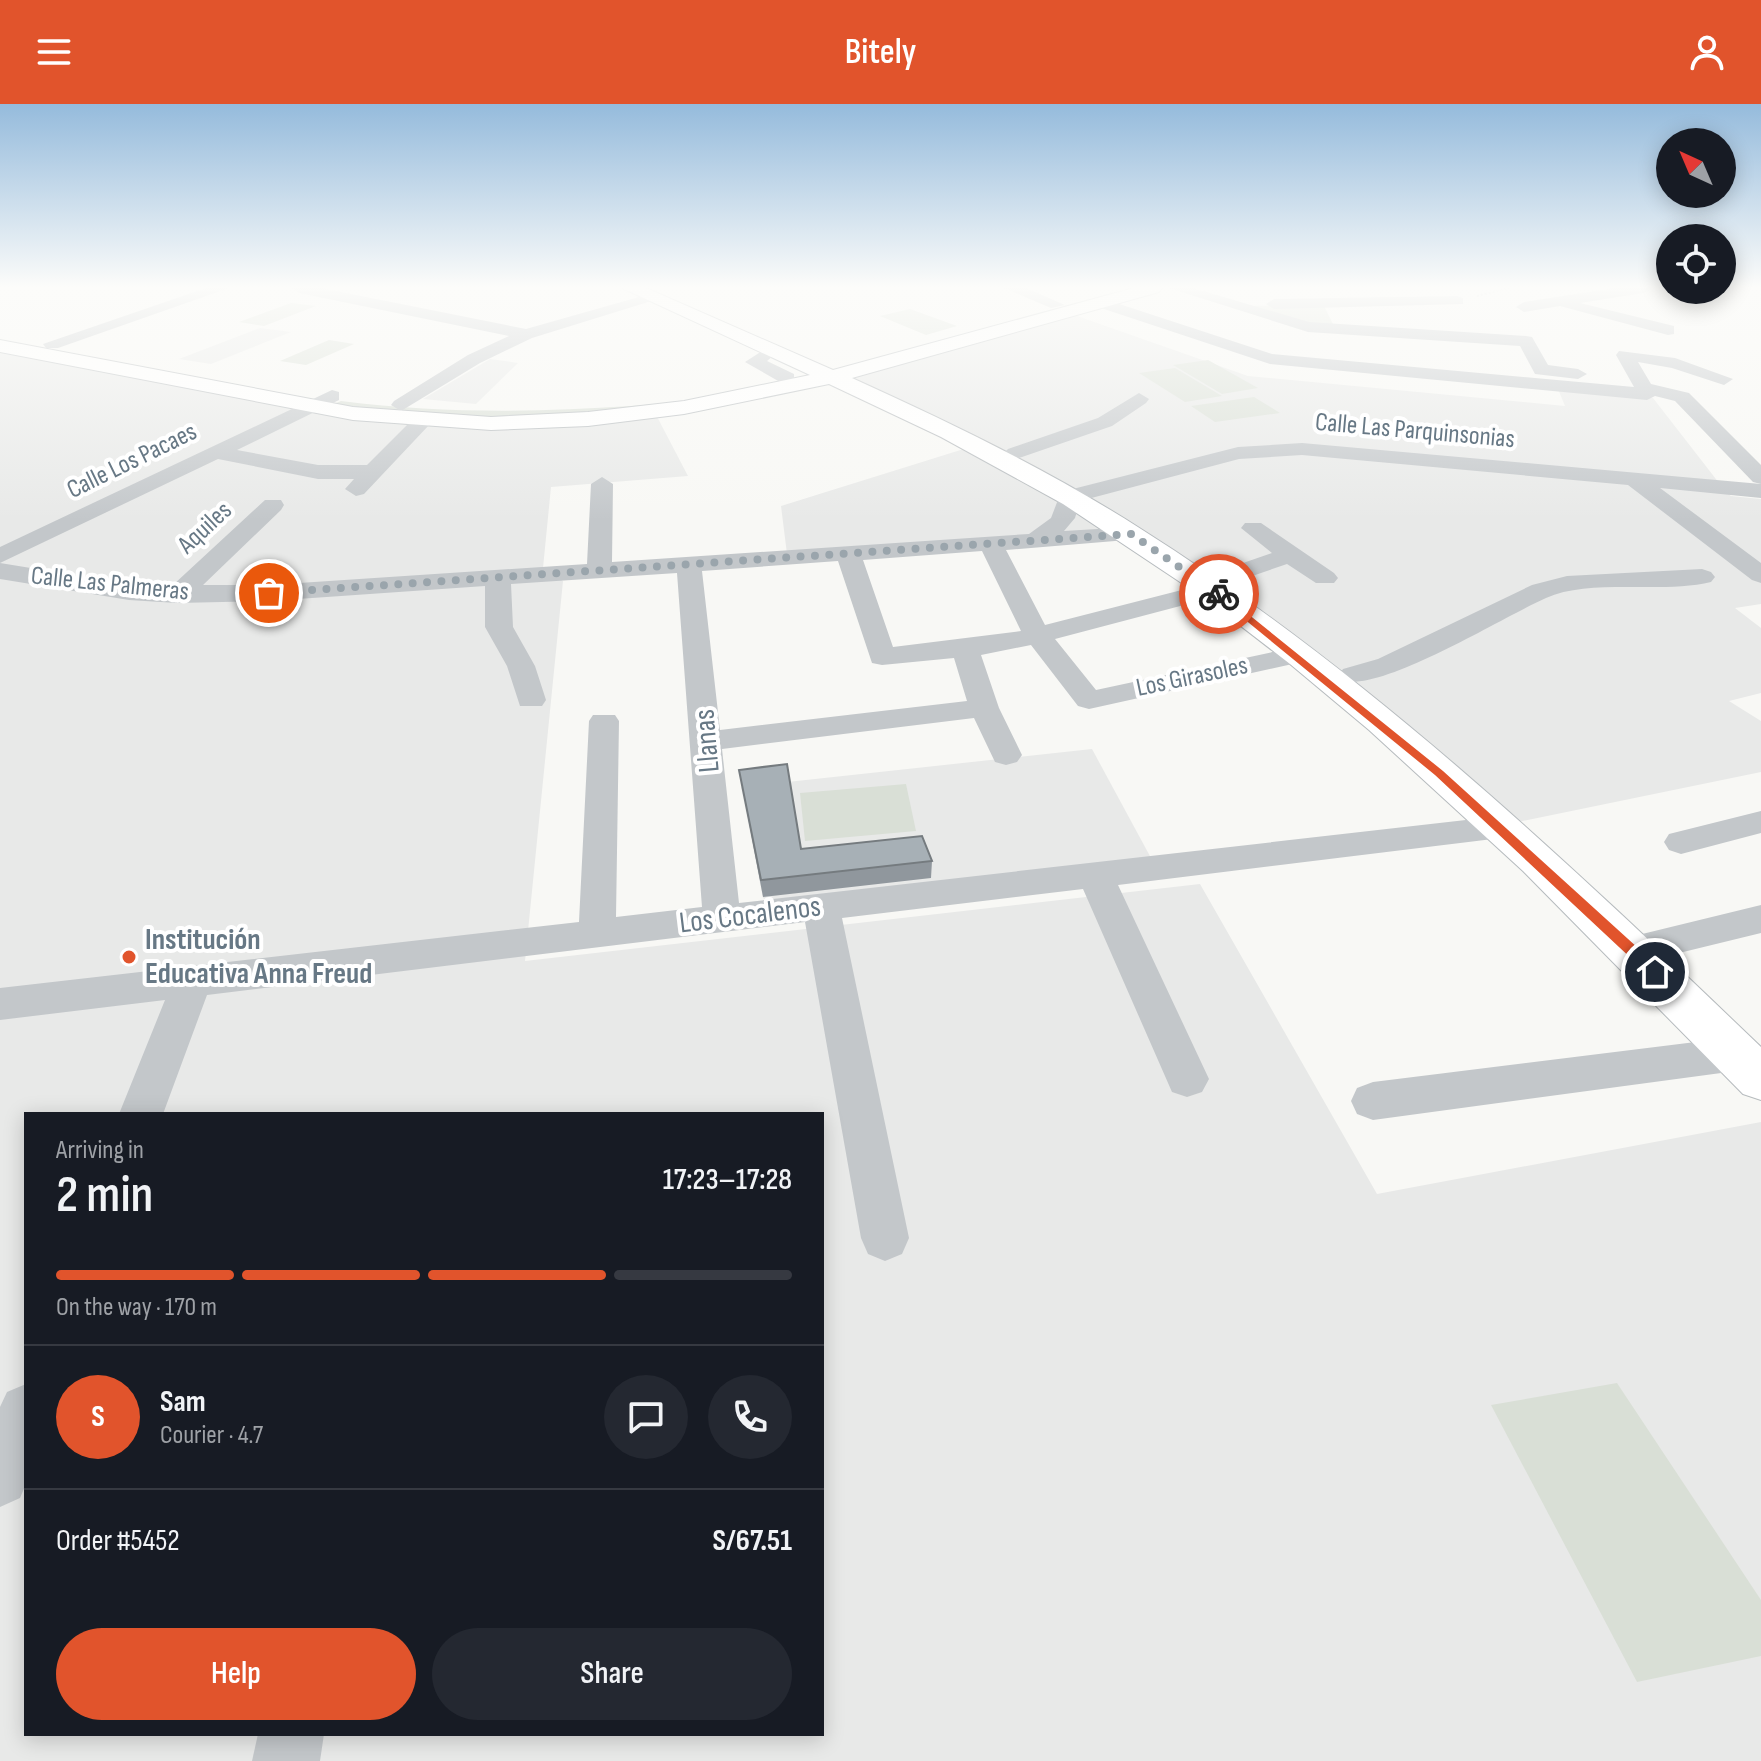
<!DOCTYPE html>
<meta charset="utf-8">
<style>
body{margin:0;font-family:"Sofia Sans Condensed",sans-serif;background:#242831;color:#f1f3f6;height:100vh;display:flex;flex-direction:column;font-size:30px;white-space:nowrap}
*{box-sizing:border-box;margin:0}
p{font-size:26px;color:#9ea1a6}
.icon{flex:none;width:44px;height:44px;fill:none;stroke:currentColor;stroke-width:2;stroke-linecap:round;stroke-linejoin:round}
.map{position:relative;flex:1;overflow:hidden}
.panel{position:absolute;left:24px;top:1008px;width:800px;height:624px;display:flex;flex-direction:column;background:#171b24;border-radius:0px;box-shadow:0 4px 20px #0003}
.panel>*{flex:none}
.needle{width:52px;rotate:316deg}
.buttons{position:absolute;left:1656px;top:24px;display:grid;gap:16px}
.buttons a{display:grid;place-items:center;width:80px;height:80px;border-radius:50%;background:#171b24;box-shadow:0 4px 20px #0003;font-size:40px}
.pin{position:absolute;display:grid;place-items:center;width:68px;height:68px;color:#fff;margin:-34px;border:4px solid #fff;border-radius:50%;box-shadow:0 2px 8px #0007}
.courier{position:absolute;display:grid;place-items:center;width:80px;height:80px;margin:-40px;border:6px solid #e1542c;border-radius:50%;background:#fff;color:#222;box-shadow:0 2px 10px #0007}
.head em{font-style:normal;font-weight:600}
.head div{display:flex;flex-direction:column-reverse}
.head{display:flex;align-items:center;justify-content:space-between;height:136px;padding:0 32px}
h1{font-size:52px;font-weight:600;line-height:60px}
.bar{display:grid;grid-template-columns:repeat(4,1fr);gap:12px 8px;align-content:center;height:96px;padding:0 32px}
.bar i{height:10px;border-radius:6px;background:#363941}
.bar .on{background:#e1542c}
.bar p{grid-column:span 4}
.line{display:flex;align-items:center;gap:20px;padding:0 32px;border-top:2px solid #363941}
.line div{flex:1}
.round{display:grid;place-items:center;flex:none;width:84px;height:84px;border-radius:42px;background:#242831}
.cta{display:flex;gap:16px;margin-top:auto;padding:16px 32px}
.cta a{flex:1;height:92px;border-radius:48px;background:#e1542c;color:#fff;font-size:32px;font-weight:600;line-height:92px;text-align:center}
.cta a+a{background:#242831;color:#f1f3f6}
header{display:flex;justify-content:space-between;align-items:center;height:104px;padding:0 32px;background:#e1542c;color:#fff;font-size:36px;font-weight:600}
.map>svg:first-child{display:block}
.built{fill:#e8e9e8;fill-rule:evenodd}
.green{fill:#d9dfd6}
.lines{fill:none;stroke-linecap:round;stroke-linejoin:round}
.major-casing{stroke:#b6bbbe;stroke-width:2}
.path{stroke:#bdbfc1;stroke-width:2;stroke-dasharray:2 2;stroke-linecap:butt}
.minor{fill:#c3c7ca;fill-rule:evenodd}
.major{fill:#fff;fill-rule:evenodd}
.wall{fill:#90979d}
.building{fill:#a7b0b6;stroke:#757b7f;stroke-width:2}
.route{fill:#e1542c}
.done{stroke:#9aa5ac;stroke-width:8;stroke-dasharray:0 14.4}
.poi-dot{fill:#e1542c;stroke:#fff;stroke-width:3}
.labels{text-anchor:middle;dominant-baseline:central;stroke-width:8;stroke-linejoin:round;paint-order:stroke}
.far-street-label{font-size:26px;fill:#677885;stroke:#fff}
.street-label{font-size:30px;fill:#677885;stroke:#fff}
.poi-label{font-size:30px;font-weight:bold;fill:#677885;stroke:#fff;text-anchor:start}
</style>
<header><svg class="icon" aria-label="menu" viewBox="0 0 24 24"><path d="M4 6h16M4 12h16M4 18h16"/></svg>Bitely<svg class="icon" aria-label="person" viewBox="0 0 24 24"><circle cx="12" cy="8" r="4"/><path d="M4 21q1-7 8-7t8 7"/></svg></header>
<div class="map">
<svg width="1761" height="1657" viewBox="0 0 1761 1657">
<rect width="100%" height="100%" fill="#f8f8f5"/>
<g class="built">
<path d="M1060 206 1248 272 1565 302 1558 285 1653 294 1726 388 1731 392 1761 395V500L1735 504 1761 524V589L1729 597 1761 617V668L1513 719 1139 426 787 450 781 402 983 339 833 269Z"/>
<path d="M260 224 291 228 211 260 179 255Z"/>
<path d="M0 236 296 294 403 309 520 312 653 305 688 372 551 383 543 464 563 477 525 857 1200 780 1377 1090 1761 1018V1657H0ZM26 1010H822V1630H26Z"/>
<path d="M490 255 518 259 476 300 423 295Z"/>
<path d="M1092 645 1151 754 772 800 763 794 741 683Z"/>
</g>
<g class="green">
<path d="M291 199 316 202 264 222 239 218Z"/>
<path d="M1323 200 1335 224 1313 222 1251 202Z"/>
<path d="M910 205 957 222 926 231 880 212Z"/>
<path d="M329 236 354 240 306 261 280 257Z"/>
<path d="M1208 256 1258 284 1222 290 1173 261Z"/>
<path d="M1175 264 1222 292 1185 298 1139 269Z"/>
<path d="M757 291 573 313 443 314 331 301 341 297C485 315 613 305 757 291Z"/>
<path d="M1254 293 1280 309 1215 318 1191 302Z"/>
<path d="M906 680 916 727 805 737 800 689Z"/>
<path d="M1617 1279 1761 1496V1552L1637 1578 1491 1301Z"/>
</g>
<g class="lines">
<defs>
<path id="major" d="M622 184H646L833 266 1134 184H1162L1159 188 852 274C951 319 1049 366 1141 425 1369 569 1567 757 1761 943V996L1743 990 1523 767 1369 626 1290 560 1207 496 1063 400 941 333 829 280 684 310 588 322 491 326 353 316 0 248V236L353 303 491 313 588 308 684 297 810 271Z"/>
</defs>
<use href="#major" class="major-casing"/>
<path class="path" d="M1477 192 1509 184"/>
<g class="minor">
<path d="M206 184H229L58 244H46L43 240Z"/>
<path d="M291 184H321L526 225 653 189 661 194 532 234 480 259 401 307 391 301 394 297 468 251 509 232 299 189Z"/>
<path d="M1004 184H1026L1065 201 1051 204Z"/>
<path d="M1169 184H1193L1309 218 1526 232 1532 233 1548 261 1578 265 1587 270 1578 275 1535 270 1520 242 1308 228Z"/>
<path d="M1615 184H1651L1643 189 1580 199 1674 222V230L1668 231 1560 202 1524 208 1516 203 1524 198Z"/>
<path d="M1457 192 1463 194V200L1274 205 1266 200 1274 195Z"/>
<path d="M1101 194 1272 250 1634 283 1616 251 1619 247 1675 254 1733 275 1724 281 1672 264 1638 258 1651 280 1689 289 1761 361V380L1753 378 1675 297 1655 292 1647 296 1270 260 1095 202 1093 199Z"/>
<path d="M770 242 779 247 767 257 794 270V278H780L745 258Z"/>
<path d="M332 286 339 288V296L237 346 318 361H367L416 312H430L433 316 430 320 364 390 356 392 345 385 354 375H318L218 355 0 459V443Z"/>
<path d="M1139 289 1149 295 1146 299 1112 322 1022 353 1015 355 1004 349 1008 345 1098 314Z"/>
<path d="M1302 339 1761 380V394L1660 384 1761 459V479L1752 476 1628 381 1302 351 1239 355 1080 397 1075 414 1064 427 1131 423 1139 425 1143 430 1139 435 1006 446 1045 521 1213 478 1210 474 1214 469 1272 449 1241 424 1245 419H1261L1334 469 1338 474 1334 479H1316L1287 460 1223 482 1226 486 1222 491 1055 535 1096 586 1296 543 1306 545 1310 551 1306 557 1089 605 1078 602 1031 541 981 551 999 604 1022 651 1017 658 1006 661 995 658 974 614 722 645 739 799 1501 712 1513 715 1518 723 1513 731 1501 734 1118 781 1209 975 1202 988 1187 993 1172 988 1083 785 842 814 909 1134 902 1150 885 1157 868 1150 861 1134 805 818 207 891 163 1010H119L165 896 0 916V884L579 818 589 617 593 611H615L619 617 616 813 702 803 677 469 511 480 513 523 535 562 546 596 542 602H520L507 562 485 523V482L269 497 177 499 129 496 0 475V459L129 480 173 481 265 396H281L284 401 281 406 203 481H269L587 460 591 380 602 373 613 380 612 458 1029 430 1051 414 1061 388 1238 343ZM982 447 1021 527 893 543 863 456ZM838 457 872 559 882 561 954 554 967 597 720 626 702 467Z"/>
<path d="M1702 465 1711 468 1715 473 1711 478C1663 490 1589 474 1546 494 1503 513 1384 587 1343 577L1339 571 1343 565 1378 555 1532 481 1567 472Z"/>
<path d="M1761 707V729L1681 750 1669 746 1664 738 1669 730Z"/>
<path d="M1761 801V829L1634 860 1620 856 1615 846 1620 836 1634 832Z"/>
<path d="M1736 933 1751 938 1757 950 1751 962 1736 967 1373 1016 1357 1010 1351 997 1357 984 1373 978Z"/>
<path d="M26 1280V1380L20 1394 0 1403V1303L7 1288Z"/>
<path d="M258 1630H324L320 1657H252Z"/>
</g>
<use href="#major" class="major"/>
</g>
<path class="wall" d="M739 666 801 745 932 757 931 774 763 793Z"/>
<path class="building" d="M787 660 801 745 922 732 932 757 761 776 739 666Z"/>
<linearGradient id="sky" x2="0" y2="1"><stop stop-color="#95bbdc"/><stop offset="0.44" stop-color="#fcfcfa"/><stop offset="1" stop-color="#fcfcfa" stop-opacity="0"/></linearGradient>
<rect width="1761" height="416" fill="url(#sky)"/>
<path class="route" d="M1216 489H1222L1443 667 1660 864V872H1650L1435 671 1216 492Z"/>
<g class="lines">
<path class="done" d="M269 489 1131 430 1219 490"/>
</g>
<circle class="poi-dot" cx="129" cy="853" r="8"/>
<g class="labels">
<g class="far-street-label">
<text transform="translate(1415 327) rotate(5)">Calle Las Parquinsonias</text>
<text transform="translate(132 357) rotate(-26)">Calle Los Pacaes</text>
<text transform="translate(205 424) rotate(-43)">Aquiles</text>
<text transform="translate(110 480) rotate(6)">Calle Las Palmeras</text>
<text transform="translate(1192 573) rotate(-12)">Los Girasoles</text>
</g>
<g class="street-label">
<text transform="translate(707 637) rotate(-95)">Llanas</text>
<text transform="translate(750 811) rotate(-7)">Los Cocalenos</text>
</g>
<g class="poi-label">
<text x="145" y="836">Institución<tspan x="145" dy="34">Educativa Anna Freud</tspan></text>
</g>
</g>
</svg>
<div class="buttons">
<a><svg class="needle" viewBox="-14 -14 28 28"><path d="M0-13l5 13h-10z" fill="#e53935"/><path d="M0 13l5-13h-10z" fill="#9ea1a6"/></svg></a>
<a><svg class="icon" aria-label="locate" viewBox="0 0 24 24"><circle cx="12" cy="12" r="6"/><path d="M12 2v4M12 18v4M2 12h4M18 12h4"/></svg></a>
</div>
<div class="pin" style="left:269px;top:489px;background:#ea580c"><svg class="icon" aria-label="bag" viewBox="0 0 24 24"><path d="M5 8h14l-1 12H6zM9 8a3 3 0 0 1 6 0"/></svg></div>
<div class="pin" style="left:1655px;top:868px;background:#1f2937"><svg class="icon" aria-label="home" viewBox="0 0 24 24"><path d="M3 11l9-7 9 7M6 9v11h12V9"/></svg></div>
<div class="courier" style="left:1219px;top:490px"><svg class="icon" aria-label="bike" viewBox="0 0 24 24"><circle cx="6" cy="16" r="4"/><circle cx="18" cy="16" r="4"/><path d="M6 16l4-8h5l3 8M10 8l3 8H6M13 5h3"/></svg></div>
<section class="panel">
<div class="head"><div><h1>2 min</h1><p>Arriving in</p></div><em>17:23–17:28</em></div>
<div class="bar"><i class="on"></i><i class="on"></i><i class="on"></i><i></i><p>On the way · 170 m</p></div>
<div class="line" style="height:144px"><b class="round" style="background:#e1542c;color:#fff">S</b><div><b>Sam</b><p>Courier · 4.7</p></div><a class="round"><svg class="icon" aria-label="chat" viewBox="0 0 24 24"><path d="M4 5h16v11H9l-5 4z"/></svg></a><a class="round"><svg class="icon" aria-label="phone" viewBox="0 0 24 24"><path d="M5 4h4l2 5-3 2q2 4 5 5l2-3 5 2v4C11 20 4 13 5 4z"/></svg></a></div>
<div class="line" style="height:104px"><div>Order #5452</div><b>S/67.51</b></div>
<div class="cta"><a>Help</a><a>Share</a></div>
</section>
</div>
